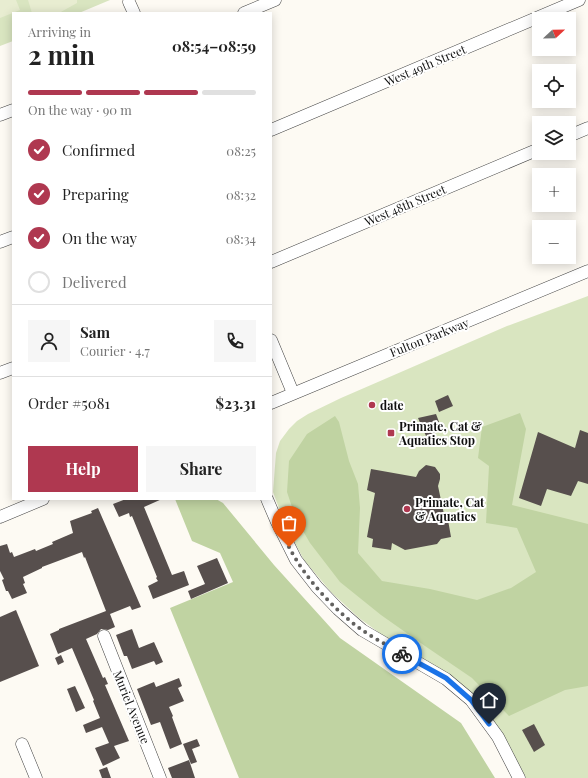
<!DOCTYPE html>
<meta charset="utf-8">
<style>
body{margin:0;font-family:"Playfair Display",serif;background:#f6f6f6;color:#222;height:100vh;display:flex;flex-direction:column;font-size:15px;white-space:nowrap}
*{box-sizing:border-box;margin:0}
p{font-size:13px;color:#767676}
.icon{flex:none;width:22px;height:22px;fill:none;stroke:currentColor;stroke-width:2;stroke-linecap:round;stroke-linejoin:round}
.map{position:relative;flex:1;overflow:hidden}
.side{position:absolute;left:12px;top:12px;width:260px;height:488px;display:flex;flex-direction:column;background:#fff;border-radius:0px;box-shadow:0 2px 10px #0003}
.side>*{flex:none}
.needle{width:26px;rotate:68deg}
.controls{position:absolute;left:532px;top:12px;display:grid;gap:8px}
.controls a{display:grid;place-items:center;width:44px;height:44px;border-radius:0px;background:#fff;box-shadow:0 2px 10px #0003;font-size:20px}
.pin{position:absolute;display:grid;place-items:center;width:34px;height:34px;color:#fff;margin:-41px -17px;border-radius:50% 50% 50% 0;rotate:-45deg;box-shadow:0 0 4px #0007}
.pin .icon{rotate:45deg}
.courier{position:absolute;display:grid;place-items:center;width:40px;height:40px;margin:-20px;border:3px solid #1a73e8;border-radius:50%;background:#fff;color:#222;box-shadow:0 1px 5px #0007}
.head em{font-style:normal;font-weight:700}
.head div{display:flex;flex-direction:column-reverse}
.head{display:flex;align-items:center;justify-content:space-between;height:68px;padding:0 16px}
h1{font-size:26px;font-weight:700;line-height:30px}
.bar{display:grid;grid-template-columns:repeat(4,1fr);gap:6px 4px;align-content:center;height:48px;padding:0 16px}
.bar i{height:5px;border-radius:3px;background:#e0e0e0}
.bar .selected{background:#af3850}
.bar p{grid-column:span 4}
.line{display:flex;align-items:center;gap:10px;padding:0 16px;border-top:1px solid #e0e0e0}
.line div{flex:1}
.round{display:grid;place-items:center;flex:none;width:42px;height:42px;border-radius:0px;background:#f6f6f6}
ol{padding:0 16px;list-style:none}
li{display:flex;align-items:center;gap:12px;height:44px}
li p{margin-inline-start:auto}
li .icon{padding:4px;border-radius:50%;background:#af3850;color:#fff;stroke-width:4}
li:last-child{color:#767676}
li i{width:22px;height:22px;border:2px solid #e0e0e0;border-radius:50%}
.action{display:flex;gap:8px;margin-top:auto;padding:8px 16px}
.action a{flex:1;height:46px;border-radius:0px;background:#af3850;color:#fff;font-size:16px;font-weight:700;line-height:46px;text-align:center}
.action a+a{background:#f6f6f6;color:#222}
.map>svg:first-child{display:block}
.green{fill:#d9e5c0}
.forest{fill:#c0d3a2}
.pitch{fill:#e8edd1}
.building{fill:#574f4d}
.lines{fill:none;stroke-linecap:round;stroke-linejoin:round}
.minor-casing{stroke:#424242;stroke-width:13}
.minor{stroke:#fff;stroke-width:12}
.done{stroke:#62615f;stroke-width:4;stroke-dasharray:0 7.2}
.route{stroke:#1a73e8;stroke-width:5}
.poi-dot{fill:#af3850;stroke:#fff;stroke-width:1.5}
.labels{text-anchor:middle;dominant-baseline:central;stroke-width:4;stroke-linejoin:round;paint-order:stroke}
.street-label{font-size:12px;fill:#0f0f0f;stroke:#fff}
.poi-label{font-size:12px;font-weight:bold;fill:#0f0f0f;stroke:#fff;text-anchor:start}
</style>
<div class="map">
<svg width="588" height="778" viewBox="0 0 588 778">
<rect width="100%" height="100%" fill="#fdfaf3"/>
<g class="green">
<path d="M0 0H110L79 13H13V41L0 46Z"/>
<path d="M588 296V778H526L502 734 485 710 359 618 331 592 304 560 284 522 273 492 276 453 280 441 289 429 297 421 308 414 341 398 507 326Z"/>
</g>
<g class="forest">
<path d="M520 413 526 429 512 505 588 524V686L565 690 509 716 472 678 425 646 381 615 340 582 310 543 296 519 287 492 289 461 307 434 335 416 339 422 349 461 358 484 360 508 358 553 382 581 430 589 477 600 511 588 536 572 517 528 486 523 489 466 478 458 482 427Z"/>
<path d="M175 499H216L223 503 274 565 340 638 461 723 495 778H239L170 608 233 582 220 553 192 541Z"/>
</g>
<g class="pitch">
<path d="M0 0H16L20 10 0 18Z"/>
<path d="M28 0H77V3L59 13H32Z"/>
</g>
<g class="building">
<path d="M448 395 453 406 439 412 435 401Z"/>
<path d="M436 414 442 430 426 436 418 418Z"/>
<path d="M580 430 588 433V484L578 481 571 496 547 489 541 506 519 498 538 432 575 448Z"/>
<path d="M426 465 435 467 440 474V479L438 486 445 519 448 520 451 537 441 539 437 544 405 550 392 543 391 550 372 547 373 539 367 537 375 493 367 490 371 469 416 477 419 471Z"/>
<path d="M126 499H162L144 507 172 575 184 571 189 585 153 599 148 586 158 581 156 578 157 577 132 516 130 517 129 513 119 517 113 504Z"/>
<path d="M98 508 141 607 132 610 130 606 110 614 115 627 108 630 101 629 97 634 86 639 103 678 105 677 108 684 105 685 129 741 114 746 120 758 103 766 95 748 109 743 102 727 86 733 83 725 100 718 93 701 94 700 72 648 58 654 50 634 59 630V629L106 611 85 557 84 558 82 552 42 567V568L23 577 25 583 23 584 27 593 12 599 8 591H6L2 580 4 579 0 571V546L7 544 10 553 12 552 14 557 35 549 36 551 53 544 52 542 73 533 70 521 92 513 91 511Z"/>
<path d="M217 558 228 583 191 599 188 591 205 584 197 566Z"/>
<path d="M16 610 39 666 0 682V617Z"/>
<path d="M132 629 139 648 154 642 163 662 156 665 154 661 132 669 127 656H124L116 635Z"/>
<path d="M61 655 64 662 58 665 55 658Z"/>
<path d="M179 678 182 686 178 688 184 701 169 707 173 716 172 717 182 744 170 749 160 722 151 725 137 689 154 682 156 687Z"/>
<path d="M75 686 85 708 76 712 67 689Z"/>
<path d="M534 724 545 745 534 752 522 730Z"/>
<path d="M197 739 200 746 192 749 197 762 191 764 183 744Z"/>
<path d="M189 760 195 778H172L168 768Z"/>
<path d="M107 767 111 778H102L99 770Z"/>
</g>
<g class="lines">
<defs>
<g id="minor">
<path d="M129 2 134 13"/>
<path d="M244 13 275 0"/>
<path d="M0 115 13 110"/>
<path d="M271 130 579 0"/>
<path d="M569 136 588 128"/>
<path d="M0 242 13 237"/>
<path d="M271 262 539 149"/>
<path d="M271 340 293 393"/>
<path d="M0 373 13 368"/>
<path d="M271 403 588 271"/>
<path d="M267 499 276 520 296 560 317 587 338 609 362 630 446 679 471 700 498 737 519 778"/>
<path d="M0 517 43 499"/>
<path d="M104 636 160 778"/>
<path d="M22 744 36 778"/>
</g>
</defs>
<use href="#minor" class="minor-casing"/>
<use href="#minor" class="minor"/>
</g>
<g class="lines">
<path class="done" d="M289 547C305 578 334 610 362 630 375 639 389 646 402 654"/>
<path class="route" d="M402 654 446 678 471 700 489 724"/>
</g>
<g class="poi-dot">
<circle cx="372" cy="405" r="4"/>
<rect x="387" y="429" width="8" height="8" rx="2"/>
<circle cx="407" cy="509" r="4"/>
</g>
<g class="labels">
<g class="street-label">
<text transform="translate(425 65) rotate(-23)">West 49th Street</text>
<text transform="translate(405 205) rotate(-23)">West 48th Street</text>
<text transform="translate(429 337) rotate(-22)">Fulton Parkway</text>
<text transform="translate(132 707) rotate(68)">Muriel Avenue</text>
</g>
<g class="poi-label">
<text x="380" y="405">date</text>
<text x="399" y="426">Primate, Cat &amp;<tspan x="399" dy="14">Aquatics Stop</tspan></text>
<text x="415" y="502">Primate, Cat<tspan x="415" dy="14">&amp; Aquatics</tspan></text>
</g>
</g>
</svg>
<div class="controls">
<a><svg class="needle" viewBox="-14 -14 28 28"><path d="M0-13l5 13h-10z" fill="#e53935"/><path d="M0 13l5-13h-10z" fill="#767676"/></svg></a>
<a><svg class="icon" aria-label="locate" viewBox="0 0 24 24"><circle cx="12" cy="12" r="6"/><path d="M12 2v4M12 18v4M2 12h4M18 12h4"/></svg></a>
<a><svg class="icon" aria-label="layers" viewBox="0 0 24 24"><path d="M12 4l9 5-9 5-9-5zM3 14l9 5 9-5"/></svg></a>
<a>+</a>
<a>−</a>
</div>
<div class="pin" style="left:289px;top:547px;background:#ea580c"><svg class="icon" aria-label="bag" viewBox="0 0 24 24"><path d="M5 8h14l-1 12H6zM9 8a3 3 0 0 1 6 0"/></svg></div>
<div class="pin" style="left:489px;top:724px;background:#1f2937"><svg class="icon" aria-label="home" viewBox="0 0 24 24"><path d="M3 11l9-7 9 7M6 9v11h12V9"/></svg></div>
<div class="courier" style="left:402px;top:654px"><svg class="icon" aria-label="bike" viewBox="0 0 24 24"><circle cx="6" cy="16" r="4"/><circle cx="18" cy="16" r="4"/><path d="M6 16l4-8h5l3 8M10 8l3 8H6M13 5h3"/></svg></div>
<section class="side">
<div class="head"><div><h1>2 min</h1><p>Arriving in</p></div><em>08:54–08:59</em></div>
<div class="bar"><i class="selected"></i><i class="selected"></i><i class="selected"></i><i></i><p>On the way · 90 m</p></div>
<ol>
<li><svg class="icon" aria-label="check" viewBox="0 0 24 24"><path d="M5 12l5 5 9-10"/></svg>Confirmed<p>08:25</p></li>
<li><svg class="icon" aria-label="check" viewBox="0 0 24 24"><path d="M5 12l5 5 9-10"/></svg>Preparing<p>08:32</p></li>
<li><svg class="icon" aria-label="check" viewBox="0 0 24 24"><path d="M5 12l5 5 9-10"/></svg>On the way<p>08:34</p></li>
<li><i></i>Delivered</li>
</ol>
<div class="line" style="height:72px"><a class="round"><svg class="icon" aria-label="person" viewBox="0 0 24 24"><circle cx="12" cy="8" r="4"/><path d="M4 21q1-7 8-7t8 7"/></svg></a><div><b>Sam</b><p>Courier · 4.7</p></div><a class="round"><svg class="icon" aria-label="phone" viewBox="0 0 24 24"><path d="M5 4h4l2 5-3 2q2 4 5 5l2-3 5 2v4C11 20 4 13 5 4z"/></svg></a></div>
<div class="line" style="height:52px"><div>Order #5081</div><b>$23.31</b></div>
<div class="action"><a>Help</a><a>Share</a></div>
</section>
</div>
